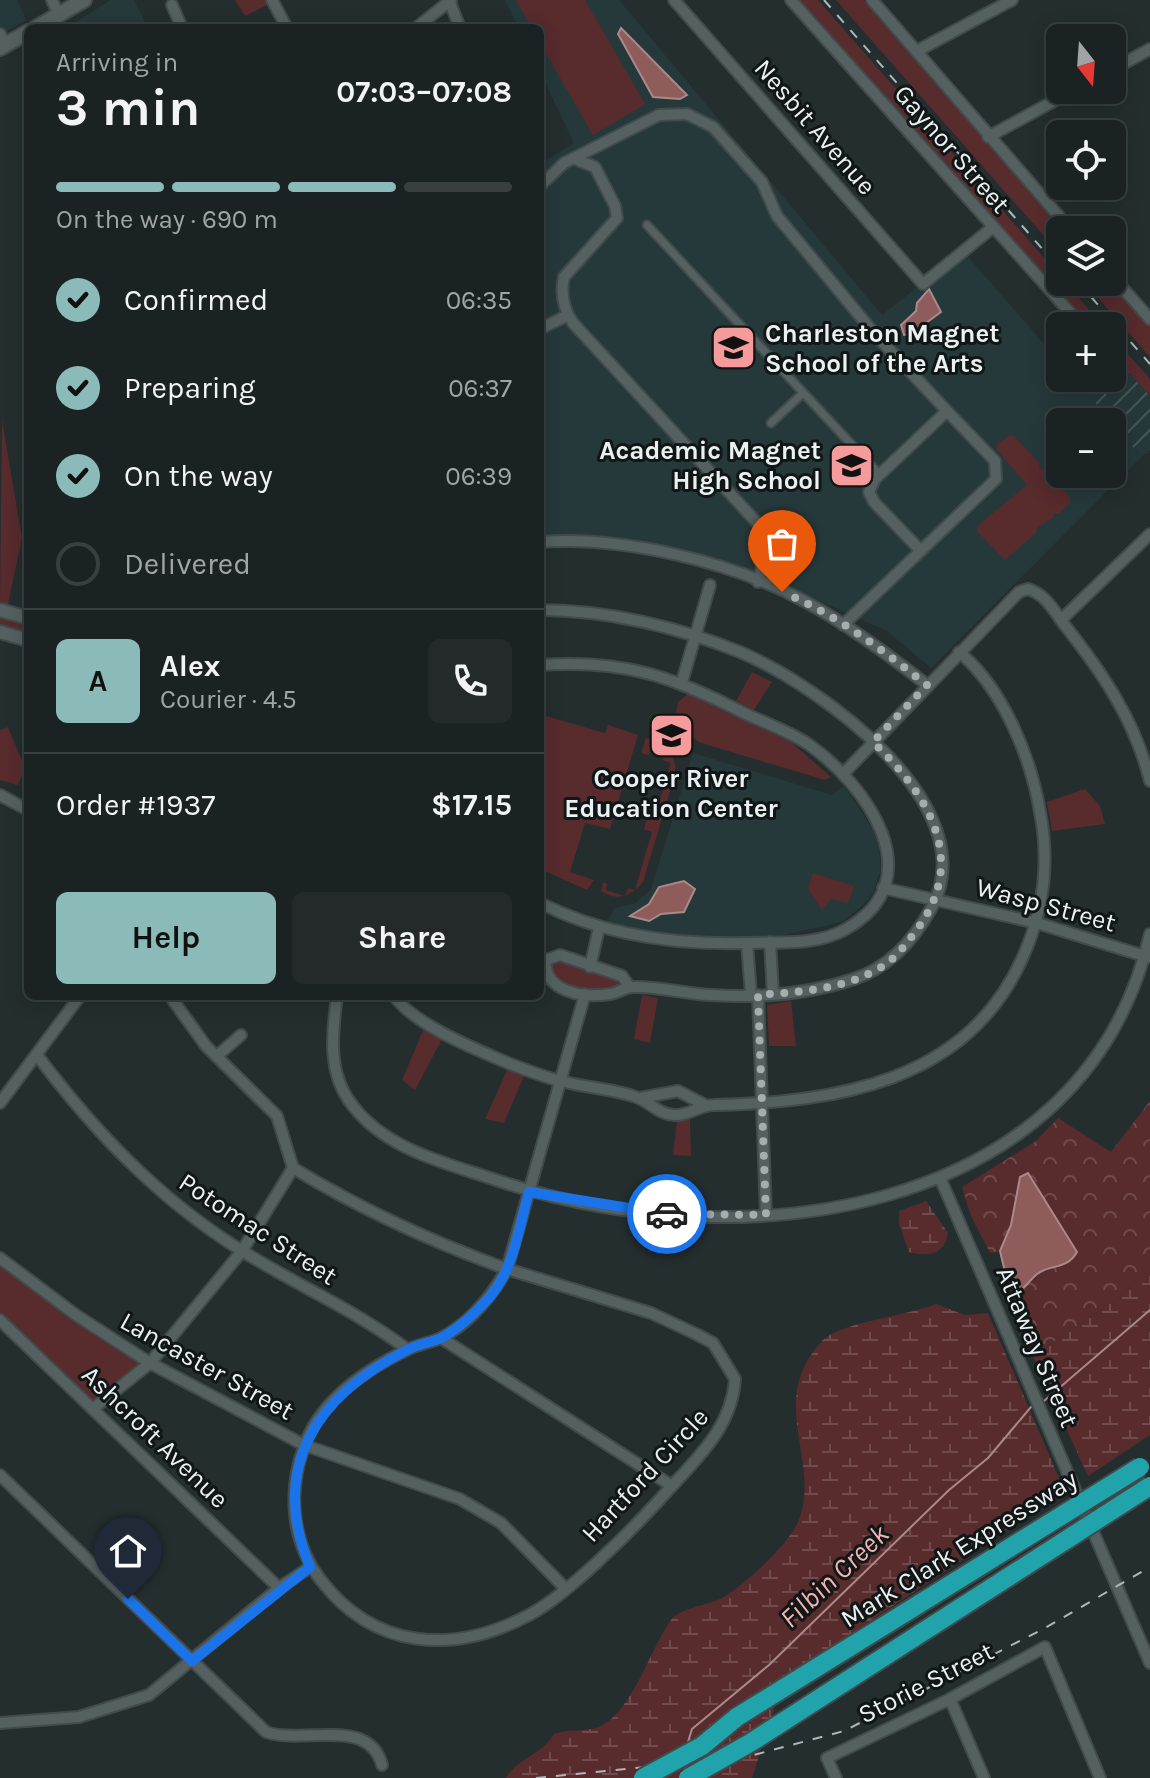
<!DOCTYPE html>
<meta charset="utf-8">
<style>
body{margin:0;font-family:Karla,sans-serif;background:#242a2b;color:#f1f3f6;height:100vh;display:flex;flex-direction:column;font-size:30px;white-space:nowrap}
*{box-sizing:border-box;margin:0}
p{font-size:26px;color:#a0a4a6}
.icon{flex:none;width:44px;height:44px;fill:none;stroke:currentColor;stroke-width:2;stroke-linecap:round;stroke-linejoin:round}
.map{position:relative;flex:1;overflow:hidden}
.panel{position:absolute;left:24px;top:24px;width:520px;height:976px;display:flex;flex-direction:column;background:#1b2223;border-radius:12px;box-shadow:0 4px 20px #0003,0 0 0 2px #393f41}
.panel>*{flex:none}
.needle{width:52px;rotate:163deg}
.fabs{position:absolute;left:1046px;top:24px;display:grid;gap:16px}
.fabs a{display:grid;place-items:center;width:80px;height:80px;border-radius:12px;background:#1b2223;box-shadow:0 4px 20px #0003,0 0 0 2px #393f41;font-size:40px}
.pin{position:absolute;display:grid;place-items:center;width:68px;height:68px;color:#fff;margin:-82px -34px;border-radius:50% 50% 50% 0;rotate:-45deg;box-shadow:0 0 8px #0007}
.pin .icon{rotate:45deg}
.courier{position:absolute;display:grid;place-items:center;width:80px;height:80px;margin:-40px;border:6px solid #1a73e8;border-radius:50%;background:#fff;color:#222;box-shadow:0 2px 10px #0007}
.summary em{font-style:normal;font-weight:700}
.summary div{display:flex;flex-direction:column-reverse}
.summary{display:flex;align-items:center;justify-content:space-between;height:136px;padding:0 32px}
h1{font-size:52px;font-weight:700;line-height:60px}
.bar{display:grid;grid-template-columns:repeat(4,1fr);gap:12px 8px;align-content:center;height:96px;padding:0 32px}
.bar i{height:10px;border-radius:6px;background:#393f41}
.bar .on{background:#8bbbb9}
.bar p{grid-column:span 4}
.line{display:flex;align-items:center;gap:20px;padding:0 32px;border-top:2px solid #393f41}
.line div{flex:1}
.round{display:grid;place-items:center;flex:none;width:84px;height:84px;border-radius:12px;background:#242a2b}
ol{padding:0 32px;list-style:none}
li{display:flex;align-items:center;gap:24px;height:88px}
li p{margin-inline-start:auto}
li .icon{padding:8px;border-radius:50%;background:#8bbbb9;color:#111;stroke-width:4}
li:last-child{color:#a0a4a6}
li i{width:44px;height:44px;border:4px solid #393f41;border-radius:50%}
.primary-button{display:flex;gap:16px;margin-top:auto;padding:16px 32px}
.primary-button a{flex:1;height:92px;border-radius:12px;background:#8bbbb9;color:#111;font-size:32px;font-weight:700;line-height:92px;text-align:center}
.primary-button a+a{background:#242a2b;color:#f1f3f6}
.map>svg:first-child{display:block}
.built{fill:#26393a}
.industrial{fill:url(#industrial-furrows)}
.green{fill:#582b2d}
.forest{fill:url(#forest-crowns)}
.wetland{fill:url(#wetland-marsh)}
.water{fill:#8f5c5c;stroke:#ab8989;stroke-width:2}
.lines{fill:none;stroke-linecap:round;stroke-linejoin:round}
.stream{stroke:#ab8989;stroke-width:2}
.pedestrian-casing{stroke:#424b4c;stroke-width:11}
.minor-casing{stroke:#424b4c;stroke-width:14}
.tertiary-casing{stroke:#424b4c;stroke-width:16}
.secondary-casing{stroke:#424b4c;stroke-width:18}
.pedestrian{stroke:#556161;stroke-width:7}
.minor{stroke:#556161;stroke-width:10}
.tertiary{stroke:#556161;stroke-width:12}
.secondary{stroke:#556161;stroke-width:14}
.rail{stroke:#afb7b8;stroke-width:2;stroke-dasharray:10 10;stroke-linecap:butt}
.motorway-bridge-casing{stroke:#424b4c;stroke-width:22;stroke-linecap:butt}
.motorway-bridge{stroke:#20a3ab;stroke-width:18}
.done{stroke:#a5adae;stroke-width:8;stroke-dasharray:0 14.4}
.route{stroke:#1a73e8;stroke-width:10}
.labels{text-anchor:middle;dominant-baseline:central;stroke-width:6;stroke-linejoin:round;paint-order:stroke}
.street-label{font-size:26px;fill:#ebf1f2;stroke:#111616}
.poi-label{font-size:26px;font-weight:bold;fill:#ebf1f2;stroke:#111616;text-anchor:start}
.water-label{font-size:28px;font-style:italic;fill:#f6b3b3;stroke:#111616}
</style>
<div class="map">
<svg width="1150" height="1778" viewBox="0 0 1150 1778">
<defs>
<pattern id="industrial-furrows" width="10" height="10" patternUnits="userSpaceOnUse" patternTransform="scale(2)"><rect width="10" height="10" fill="#26393a"/><path d="M-1 1l2-2M0 10L10 0M9 11l2-2" fill="none" stroke="#465657"/></pattern>
<pattern id="forest-crowns" width="20" height="18" patternUnits="userSpaceOnUse" patternTransform="scale(2)"><rect width="20" height="18" fill="#582b2d"/><path d="M2 6a3 3 0 1 1 6 0M12 15a3 3 0 1 1 6 0" fill="none" stroke="#704a4c"/></pattern>
<pattern id="wetland-marsh" width="20" height="14" patternUnits="userSpaceOnUse" patternTransform="scale(2)"><rect width="20" height="14" fill="#582b2d"/><path d="M1 5h8M5 5V1M11 12h8M15 12V8" fill="none" stroke="#704a4c"/></pattern>
</defs>
<rect width="100%" height="100%" fill="#242e2f"/>
<g class="built">
<path d="M0 0H17L26 20 0 35Z"/>
<path d="M111 0H134L148 28H66Z"/>
<path d="M505 0H619L882 315 963 251 1060 362V378H1074L1112 422H1060V474H1112V423L1141 457 931 668 887 631 761 574 696 554 639 543 540 538V164L574 143 540 72V28H519Z"/>
<path d="M693 753 832 795 844 786 876 834 879 847 881 869 873 893 864 904 842 922 775 937V942L747 943 602 929 615 908 636 903 651 889Z"/>
</g>
<path class="industrial" d="M1112 353 1150 396V449L1141 457 1074 378H1112Z"/>
<g class="green">
<path d="M235 0H270L271 3 245 16Z"/>
<path d="M516 0H585L645 104 593 135 540 43V28H532Z"/>
<path d="M798 0H818L1060 276V282H1065L1103 326H1086Z"/>
<path d="M836 0H864L1066 230H1060V254Z"/>
<path d="M1084 282H1112L1150 326V357Z"/>
<path d="M1112 336 1150 379V396L1112 353Z"/>
<path d="M2 420 22 538 8 604 0 602Z"/>
<path d="M1008 436H1014L1039 463V468L1044 469 1070 497V503L1059 513H1053V518L1037 528 1036 533 1005 560 977 531V526L1027 485 997 450 996 446Z"/>
<path d="M0 615 28 624V634L0 627Z"/>
<path d="M752 672 772 682 754 710 736 701Z"/>
<path d="M688 694 791 742 831 777 825 780 701 743 692 737 676 715 678 702Z"/>
<path d="M542 705V715L605 733 608 725 638 735 610 829 585 823 570 872 594 880 587 890 540 869V706Z"/>
<path d="M8 727 25 768 18 785 0 780V730Z"/>
<path d="M646 738C665 742 677 754 675 774L643 882C632 896 616 902 601 891L603 882 607 884 606 890 625 896 628 888 635 890 652 832 644 829 647 818 654 819 671 763 663 760 665 752 651 748 649 755 641 753Z"/>
<path d="M1085 789 1100 806 1105 824 1052 831 1047 802Z"/>
<path d="M813 873 854 886 848 903 831 899 822 910 808 888Z"/>
<path d="M556 958 620 981 617 987C588 995 562 993 549 964Z"/>
<path d="M642 995 658 998 650 1043 634 1039Z"/>
<path d="M791 1001 796 1046H769L767 1005Z"/>
<path d="M424 1028 442 1039 415 1090 402 1080Z"/>
<path d="M507 1070 524 1076 504 1123 485 1119Z"/>
<path d="M690 1119 691 1156 673 1155 677 1120Z"/>
<path d="M0 1264 89 1330 140 1363 139 1366 99 1400H91L0 1313Z"/>
</g>
<path class="forest" d="M1150 1101V1269L1118 1298 1033 1356 1015 1287 1022 1289 1040 1272H1046L1072 1243 1028 1173 1020 1177 1011 1225 1000 1251 990 1253 971 1216 962 1187 1036 1141 1058 1118 1111 1152Z"/>
<g class="wetland">
<path d="M926 1201 948 1233C944 1255 928 1257 909 1252L899 1224V1211Z"/>
<path d="M1150 1269V1435L1088 1476 1033 1356 1118 1298Z"/>
<path d="M936 1304 965 1315 988 1313 1065 1492 784 1678 752 1778H506C518 1758 543 1754 554 1734 569 1728 587 1733 601 1726 633 1710 651 1647 671 1620 678 1609 708 1605 720 1599 742 1588 788 1545 798 1522 823 1462 765 1403 822 1341 840 1322 907 1316 936 1304Z"/>
</g>
<g class="water">
<path d="M621 28 687 95 680 99 653 97 618 34Z"/>
<path d="M929 289 941 312 911 334 904 335 901 325 916 311 917 303Z"/>
<path d="M684 881 695 889 684 912 661 914 649 921 630 916 649 904 659 887Z"/>
<path d="M1028 1173 1077 1252C1067 1270 1050 1264 1037 1274 1031 1279 1028 1284 1022 1289L1015 1287 1006 1276 1000 1251 1011 1225 1020 1177Z"/>
</g>
<g class="lines">
<g class="stream">
<path d="M1044 1401 1150 1310"/>
<path d="M688 1742 692 1729 769 1665 949 1490 988 1458 1031 1407"/>
</g>
<defs>
<g id="pedestrian">
<path d="M647 225 879 474"/>
<path d="M771 423 803 393"/>
</g>
<g id="minor">
<path d="M52 0 59 15"/>
<path d="M272 0 287 28"/>
<path d="M449 0 460 28"/>
<path d="M674 0 923 284 992 228"/>
<path d="M791 0 1082 326"/>
<path d="M872 0 1071 230"/>
<path d="M172 5 182 28"/>
<path d="M416 28 451 0"/>
<path d="M0 34 6 45"/>
<path d="M917 51 1012 0"/>
<path d="M1112 70 1150 49"/>
<path d="M988 137 1074 90"/>
<path d="M575 159 595 167 615 206 617 218 564 277C560 294 563 308 573 323L760 526 768 545 758 582"/>
<path d="M540 186 564 163 659 115 687 114 713 127 762 182 777 216 874 333 947 411"/>
<path d="M1112 276 1150 319"/>
<path d="M540 329 568 315"/>
<path d="M540 542C623 536 733 562 806 602 850 626 889 655 927 685"/>
<path d="M540 610C607 610 678 627 740 652 820 686 986 805 932 907 914 940 890 967 854 979 809 994 758 998 711 995 685 994 658 986 633 987 625 987 618 993 610 994 586 998 543 993 546 960L560 955 622 976 629 986"/>
<path d="M1061 620 1150 534"/>
<path d="M843 625 996 479 995 461 947 411 875 479 869 492 874 502 921 551"/>
<path d="M540 665C626 659 673 677 748 715 768 724 790 732 808 744 866 784 934 879 846 929 817 946 778 942 746 943 675 945 603 935 540 903"/>
<path d="M682 682 710 585"/>
<path d="M843 774 1019 592 1028 589C1045 594 1053 609 1063 623 1102 672 1135 720 1150 781"/>
<path d="M0 795 28 810"/>
<path d="M883 888 1037 923 1148 957"/>
<path d="M770 942 773 994"/>
<path d="M747 943 751 995"/>
<path d="M590 967 599 928"/>
<path d="M758 995 766 1215"/>
<path d="M170 996 206 1046 277 1116 293 1168C362 1210 432 1242 507 1269L585 994"/>
<path d="M337 996C332 1034 327 1074 353 1106 387 1150 446 1163 496 1180 733 1261 1084 1222 1150 934"/>
<path d="M394 996C415 1025 475 1049 508 1063 526 1070 546 1078 565 1082 588 1088 614 1089 636 1097 650 1102 658 1114 674 1115 689 1116 699 1105 714 1105 836 1102 966 1083 1022 959 1044 911 1050 863 1040 812 1031 758 1003 688 959 652"/>
<path d="M37 1055C94 1131 158 1198 239 1249 294 1284 355 1310 407 1349"/>
<path d="M217 1056 241 1035"/>
<path d="M640 1098 678 1091 705 1105"/>
<path d="M0 1103 80 996"/>
<path d="M941 1180 1150 1663"/>
<path d="M0 1258 76 1315 150 1363 304 1445 460 1499 501 1523 564 1587"/>
<path d="M507 1269 651 1313 696 1334 713 1343 735 1379C732 1430 692 1463 660 1499 631 1531 567 1595 529 1615 453 1655 374 1650 320 1579 291 1541 288 1490 304 1447 320 1401 365 1370 407 1350 418 1344 430 1343 441 1338 470 1323 491 1297 507 1269Z"/>
<path d="M0 1320 279 1588"/>
<path d="M441 1338 672 1486"/>
<path d="M94 1408 150 1363 242 1251 293 1168"/>
<path d="M0 1475 266 1732C304 1745 369 1716 382 1765"/>
<path d="M950 1699 984 1778"/>
<path d="M0 1723 79 1717 149 1695 279 1588 310 1567"/>
<path d="M836 1778 827 1758 950 1699 1045 1647 1100 1778"/>
</g>
<g id="tertiary">
<path d="M0 610 28 618"/>
<path d="M0 632 28 640"/>
</g>
<g id="secondary">
<path d="M36 28 84 0"/>
<path d="M0 48 28 32"/>
</g>
</defs>
<use href="#pedestrian" class="pedestrian-casing"/>
<use href="#minor" class="minor-casing"/>
<use href="#tertiary" class="tertiary-casing"/>
<use href="#secondary" class="secondary-casing"/>
<use href="#pedestrian" class="pedestrian"/>
<use href="#minor" class="minor"/>
<use href="#tertiary" class="tertiary"/>
<use href="#secondary" class="secondary"/>
<g class="rail">
<path d="M824 0 1060 269"/>
<path d="M1078 282 1150 364"/>
<path d="M536 1778 746 1757 844 1731 1045 1628 1150 1567"/>
</g>
<defs>
<g id="motorway-bridge">
<path d="M643 1778 702 1746 737 1717 1140 1467"/>
<path d="M688 1778 750 1743 1150 1486"/>
</g>
</defs>
<use href="#motorway-bridge" class="motorway-bridge-casing"/>
<use href="#motorway-bridge" class="motorway-bridge"/>
</g>
<g class="lines">
<path class="done" d="M667 1214 766 1215 758 995C797 992 841 990 876 970 893 962 904 947 915 932 970 861 929 796 873 742L927 685C882 650 836 614 782 592"/>
<path class="route" d="M128 1599 192 1661 310 1567C269 1467 316 1396 407 1350 417 1344 430 1343 441 1338 458 1329 475 1313 488 1299 514 1271 519 1227 529 1192L667 1214"/>
</g>
<defs>
<symbol id="school-square" viewBox="-11 -11 22 22"><rect x="-9" y="-9" width="18" height="18" rx="4" fill="#f59b9c" stroke="#111616"/><path d="M0-5L7-2L0 1L-7-2ZM-4 1L0 2.5L4 1V4Q0 6-4 4Z" fill="#111"/></symbol>
</defs>
<g fill-rule="evenodd">
<use href="#school-square" x="708" y="322" width="51" height="51"/>
<use href="#school-square" x="826" y="440" width="51" height="51"/>
<use href="#school-square" x="646" y="710" width="51" height="51"/>
</g>
<g class="labels">
<g class="street-label">
<text transform="translate(815 127) rotate(49)">Nesbit Avenue</text>
<text transform="translate(952 149) rotate(49)">Gaynor Street</text>
<text transform="translate(1046 905) rotate(15)">Wasp Street</text>
<text transform="translate(258 1229) rotate(33)">Potomac Street</text>
<text transform="translate(1037 1347) rotate(67)">Attaway Street</text>
<text transform="translate(207 1366) rotate(29)">Lancaster Street</text>
<text transform="translate(155 1437) rotate(44)">Ashcroft Avenue</text>
<text transform="translate(645 1475) rotate(-47)">Hartford Circle</text>
<text transform="translate(959 1549) rotate(-32)">Mark Clark Expressway</text>
<text transform="translate(926 1683) rotate(-27)">Storie Street</text>
</g>
<g class="poi-label">
<text x="765" y="333">Charleston Magnet<tspan x="765" dy="30">School of the Arts</tspan></text>
<text x="821" y="450" text-anchor="end">Academic Magnet<tspan x="821" dy="30">High School</tspan></text>
<text x="671" y="778" text-anchor="middle">Cooper River<tspan x="671" dy="30">Education Center</tspan></text>
</g>
<g class="water-label">
<text transform="translate(834 1576) rotate(-43)">Filbin Creek</text>
</g>
</g>
</svg>
<div class="fabs">
<a><svg class="needle" viewBox="-14 -14 28 28"><path d="M0-13l5 13h-10z" fill="#e53935"/><path d="M0 13l5-13h-10z" fill="#a0a4a6"/></svg></a>
<a><svg class="icon" aria-label="locate" viewBox="0 0 24 24"><circle cx="12" cy="12" r="6"/><path d="M12 2v4M12 18v4M2 12h4M18 12h4"/></svg></a>
<a><svg class="icon" aria-label="layers" viewBox="0 0 24 24"><path d="M12 4l9 5-9 5-9-5zM3 14l9 5 9-5"/></svg></a>
<a>+</a>
<a>−</a>
</div>
<div class="pin" style="left:782px;top:592px;background:#ea580c"><svg class="icon" aria-label="bag" viewBox="0 0 24 24"><path d="M5 8h14l-1 12H6zM9 8a3 3 0 0 1 6 0"/></svg></div>
<div class="pin" style="left:128px;top:1599px;background:#1f2937"><svg class="icon" aria-label="home" viewBox="0 0 24 24"><path d="M3 11l9-7 9 7M6 9v11h12V9"/></svg></div>
<div class="courier" style="left:667px;top:1214px"><svg class="icon" aria-label="car" viewBox="0 0 24 24"><path d="M5 17H2v-5l4-1 3-4h7l3 4 3 1v5h-3M9 17h6M6 11h13"/><circle cx="7" cy="17" r="2"/><circle cx="17" cy="17" r="2"/></svg></div>
<section class="panel">
<div class="summary"><div><h1>3 min</h1><p>Arriving in</p></div><em>07:03–07:08</em></div>
<div class="bar"><i class="on"></i><i class="on"></i><i class="on"></i><i></i><p>On the way · 690 m</p></div>
<ol>
<li><svg class="icon" aria-label="check" viewBox="0 0 24 24"><path d="M5 12l5 5 9-10"/></svg>Confirmed<p>06:35</p></li>
<li><svg class="icon" aria-label="check" viewBox="0 0 24 24"><path d="M5 12l5 5 9-10"/></svg>Preparing<p>06:37</p></li>
<li><svg class="icon" aria-label="check" viewBox="0 0 24 24"><path d="M5 12l5 5 9-10"/></svg>On the way<p>06:39</p></li>
<li><i></i>Delivered</li>
</ol>
<div class="line" style="height:144px"><b class="round" style="background:#8bbbb9;color:#111">A</b><div><b>Alex</b><p>Courier · 4.5</p></div><a class="round"><svg class="icon" aria-label="phone" viewBox="0 0 24 24"><path d="M5 4h4l2 5-3 2q2 4 5 5l2-3 5 2v4C11 20 4 13 5 4z"/></svg></a></div>
<div class="line" style="height:104px"><div>Order #1937</div><b>$17.15</b></div>
<div class="primary-button"><a>Help</a><a>Share</a></div>
</section>
</div>
